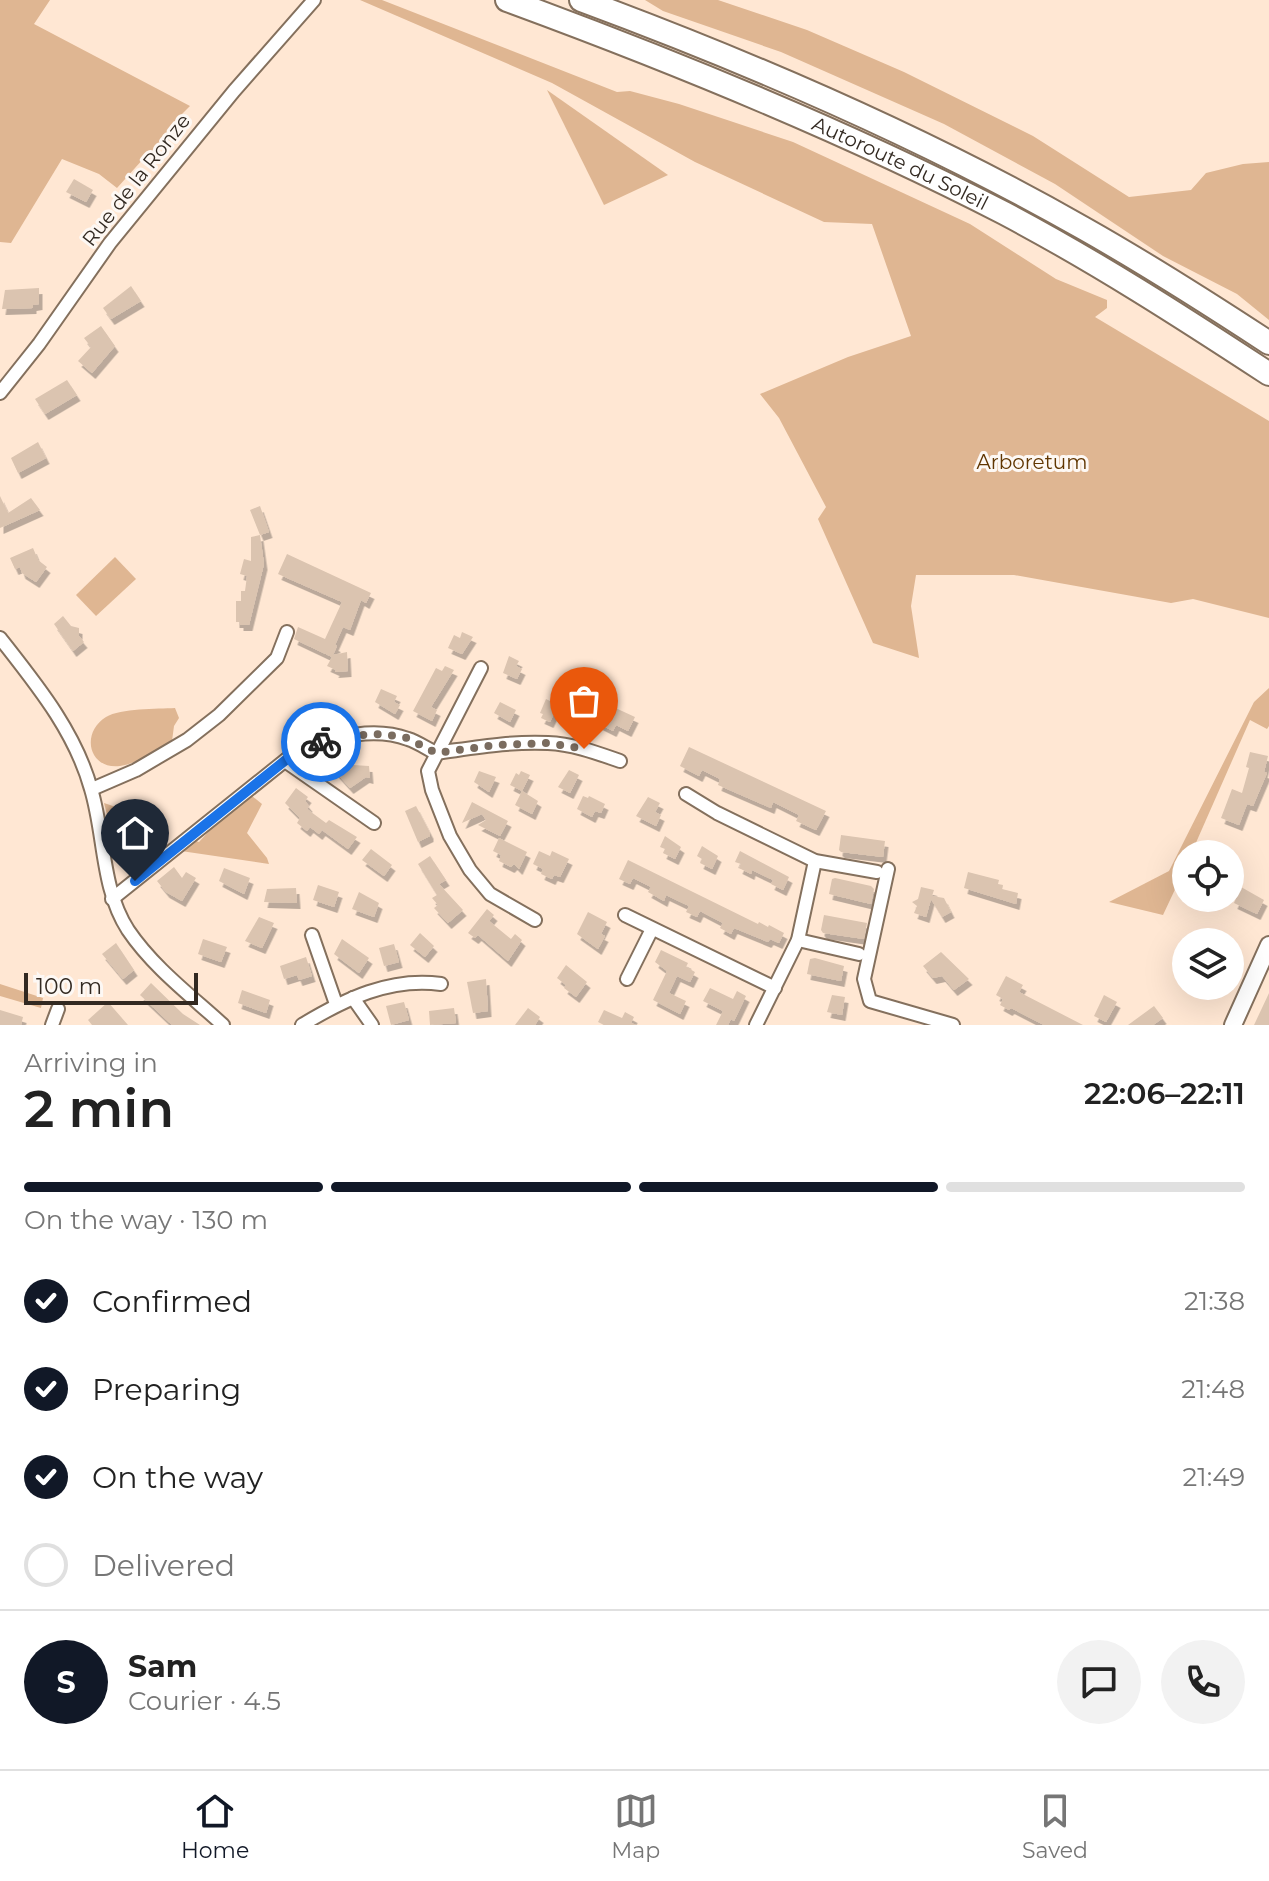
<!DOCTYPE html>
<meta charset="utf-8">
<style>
body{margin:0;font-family:Montserrat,sans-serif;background:#f2f2f2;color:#222;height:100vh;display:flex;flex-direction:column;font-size:30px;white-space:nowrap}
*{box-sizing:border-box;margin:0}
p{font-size:26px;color:#767676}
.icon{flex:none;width:44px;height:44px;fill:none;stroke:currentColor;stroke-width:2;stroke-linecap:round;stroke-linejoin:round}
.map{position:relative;height:1025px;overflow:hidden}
.panel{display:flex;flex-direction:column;background:#fff;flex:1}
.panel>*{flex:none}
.fabs{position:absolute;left:1172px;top:840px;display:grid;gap:16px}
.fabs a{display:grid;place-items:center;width:72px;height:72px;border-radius:50%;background:#fff;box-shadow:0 8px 32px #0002;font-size:40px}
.scale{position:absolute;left:24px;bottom:20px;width:174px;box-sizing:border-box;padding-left:8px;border:4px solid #322921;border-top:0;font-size:22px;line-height:28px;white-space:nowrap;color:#322921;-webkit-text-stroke:6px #fdf8f4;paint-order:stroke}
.pin{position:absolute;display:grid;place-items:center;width:68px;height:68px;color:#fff;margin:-82px -34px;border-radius:50% 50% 50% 0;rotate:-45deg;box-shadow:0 0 8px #0007}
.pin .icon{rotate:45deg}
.courier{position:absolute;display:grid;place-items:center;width:80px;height:80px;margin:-40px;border:6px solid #1a73e8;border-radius:50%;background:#fff;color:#222;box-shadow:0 2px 10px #0007}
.summary em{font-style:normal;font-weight:600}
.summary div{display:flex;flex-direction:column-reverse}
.summary{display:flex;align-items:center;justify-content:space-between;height:136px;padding:0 24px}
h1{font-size:52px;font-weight:600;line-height:60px}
.bar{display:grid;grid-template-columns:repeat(4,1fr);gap:12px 8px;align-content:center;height:96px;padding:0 24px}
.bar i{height:10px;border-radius:6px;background:#e0e0e0}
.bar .selected{background:#111827}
.bar p{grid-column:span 4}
.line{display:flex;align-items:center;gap:20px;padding:0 24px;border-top:2px solid #e0e0e0}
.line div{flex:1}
.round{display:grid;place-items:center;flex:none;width:84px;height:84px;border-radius:42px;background:#f2f2f2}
ol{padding:0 24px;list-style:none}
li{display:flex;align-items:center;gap:24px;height:88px}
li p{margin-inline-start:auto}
li .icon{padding:8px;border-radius:50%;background:#111827;color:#fff;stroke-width:4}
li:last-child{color:#767676}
li i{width:44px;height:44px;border:4px solid #e0e0e0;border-radius:50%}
.tab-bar{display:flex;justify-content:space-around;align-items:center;height:112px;border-top:2px solid #e0e0e0;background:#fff;font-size:22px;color:#767676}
.tab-bar a{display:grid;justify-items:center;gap:4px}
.tab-bar .selected{color:#111827}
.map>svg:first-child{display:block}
.green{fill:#dfb692}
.building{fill:#dbc4b0;filter:url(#shadow)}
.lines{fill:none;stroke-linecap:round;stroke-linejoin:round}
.street-casing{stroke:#84705d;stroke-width:16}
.secondary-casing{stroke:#84705d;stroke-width:20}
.highway-casing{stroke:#84705d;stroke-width:26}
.street{stroke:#fff;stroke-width:12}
.secondary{stroke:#fff;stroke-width:16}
.highway{stroke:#fff;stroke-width:22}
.done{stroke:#7a6c5f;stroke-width:8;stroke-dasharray:0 14.4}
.route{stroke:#1a73e8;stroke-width:10}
.labels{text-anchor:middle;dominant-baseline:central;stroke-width:6;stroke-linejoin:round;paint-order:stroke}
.street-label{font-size:20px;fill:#322921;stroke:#fdf8f4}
.park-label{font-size:20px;fill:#613601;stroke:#fdf8f4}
</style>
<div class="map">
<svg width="1269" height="1025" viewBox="0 0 1269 1025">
<defs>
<filter id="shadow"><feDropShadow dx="3.5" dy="6" stdDeviation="0" flood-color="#0004"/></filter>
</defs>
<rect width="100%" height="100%" fill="#ffe7d3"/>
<g class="green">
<path d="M0 0H50L34 24 190 106 174 122 177 135 144 158 117 188 99 174 62 159 11 243 0 242Z"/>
<path d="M360 0H382L617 92 630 91 679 104 793 142 970 224 1056 279 1107 300V308L1095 317 1269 421V618L1193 599 1171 603 1014 575H916L911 606 919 658 873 643 818 519 826 507 779 418 760 394 848 357 911 336 872 224 824 222 695 162 552 83Z"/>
<path d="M645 0H718L807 30 904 72 1033 136 1129 197 1191 190 1206 173 1243 164 1269 162V320L1237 294 1163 256 1055 184 944 124 781 52 663 11Z"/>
<path d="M547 90 668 175 604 205Z"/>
<path d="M115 557 136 579 96 616 76 595Z"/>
<path d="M1269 688V726L1267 729 1250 720 1191 854H1186V866L1163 915 1109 902 1169 871 1254 702Z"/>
<path d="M175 708 179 718 174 726 172 741C156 750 139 763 120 766 89 770 80 733 106 717 121 708 157 709 175 708Z"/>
<path d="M252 796 262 804 247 833 267 858 269 864 181 851 193 840 199 842 210 830Z"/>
<path d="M104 803C133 813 147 819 163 846L138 869 124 866 118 857Z"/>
<path d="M0 984 43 998 41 1008 0 996Z"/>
</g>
<g class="building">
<path d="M74 179 93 190 86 202 66 192Z"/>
<path d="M131 286 141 301 111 319 103 308Z"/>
<path d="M39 288V304L33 305V308L2 309 5 290Z"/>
<path d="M101 326 115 346 92 373 78 361 91 347 84 338Z"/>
<path d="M67 380 77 395 45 414 35 399Z"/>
<path d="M38 442 46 458 18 473 11 458Z"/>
<path d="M0 496 8 513 31 498 40 510 0 528Z"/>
<path d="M260 506 269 532 260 535 250 510Z"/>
<path d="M260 535 264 564 249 625H240V622H236V601H241V591H245L247 576 240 574 244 559 251 561V537Z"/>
<path d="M33 548 38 560 47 567 36 582 22 573 20 567 15 569 10 558Z"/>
<path d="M287 554 371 593 366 603 361 600 350 630 343 627 335 645 337 646 333 655 347 652 348 671 335 672 336 670 327 666 332 657 294 639 298 627 325 639 342 602 278 574Z"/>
<path d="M63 616 71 626 79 628V636L84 642 73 651 54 624Z"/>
<path d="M462 632 473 637 462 654 448 648 454 635 460 638Z"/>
<path d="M509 656 519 661 516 666 522 669 517 679 503 673Z"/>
<path d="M445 666 454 670 431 707 437 710 432 721 413 711 436 668 442 671Z"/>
<path d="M381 689 397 696 394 702 400 705 395 714 375 702Z"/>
<path d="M546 699 558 705 550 722 541 718 543 714 540 713Z"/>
<path d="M500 702 516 710 510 722 494 713Z"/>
<path d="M609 705 635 717 628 731 616 725 613 731 599 724Z"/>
<path d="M578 708 595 716 589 731 572 720Z"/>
<path d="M689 747 826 811 816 830 796 821 799 815 773 802 771 808 718 785 720 779 702 770 699 776 680 766Z"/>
<path d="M1250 752 1268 756 1264 772 1267 773 1253 806 1247 804 1239 825 1221 818 1232 789 1242 793 1249 768 1246 767Z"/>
<path d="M346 755 353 765 369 766 370 778 366 777 350 788 331 767Z"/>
<path d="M569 770 579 775 570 793 558 787Z"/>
<path d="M479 771 496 777 489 792 474 782Z"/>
<path d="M521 771 530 775 522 791 538 801 532 814 515 805 522 791 510 785 516 773 519 775Z"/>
<path d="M296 788 308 797 305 801 309 806 307 809 326 823 329 820 357 837 348 849 322 830 319 834 310 827 307 831 297 823 300 818 285 803Z"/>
<path d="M583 796 588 798 589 796 605 804 601 813 595 811 592 817 577 809Z"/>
<path d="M648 797 660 803 655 812 661 815 656 826 636 816Z"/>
<path d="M472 802 508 821 500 836 478 825 486 820 482 814 462 823Z"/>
<path d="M416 806 430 833V836L418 842 405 811Z"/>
<path d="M841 835 885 841 883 857 841 852 839 850Z"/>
<path d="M665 836 681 847 675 859 663 853 665 849 660 847Z"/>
<path d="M499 838 527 852 519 869 514 864 511 867 499 861 501 855 493 851Z"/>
<path d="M702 846 718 856 712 869 700 863 702 859 697 856Z"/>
<path d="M371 849 392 865 384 876 362 860Z"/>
<path d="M539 851 550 856 552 851 569 859 560 877 554 875 552 879 541 874 543 869 533 864Z"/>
<path d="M740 851 789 877 783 890 771 884 773 880 752 870 751 874 739 868 741 864 735 862Z"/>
<path d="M430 856 446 880 439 884 463 910 448 923 434 908 438 905 432 898 437 895 418 864Z"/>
<path d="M628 860 758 924 759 922 768 927 769 925 784 933 779 943 770 939 768 942 734 928 731 934 720 928 723 923 700 911 697 917 686 912 689 906 666 895 664 901 648 892 651 887 633 878 630 884 619 879Z"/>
<path d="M174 867 182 878 186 872 196 878 182 901 166 892 157 881Z"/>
<path d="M224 868 250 878 244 894 219 881Z"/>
<path d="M968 872 999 880 998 884 1003 885 1002 889 1018 893 1016 904 964 888Z"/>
<path d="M835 878 871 886 874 889 871 904 829 894 832 879Z"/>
<path d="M318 885 339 892 334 907 313 900Z"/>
<path d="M921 887 934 890 932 896 944 898 951 912 942 917 931 899 926 917 914 913 917 906 912 902 918 899Z"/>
<path d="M1241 887 1264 900 1257 914 1234 903Z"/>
<path d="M296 888 297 903 264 902 267 889Z"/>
<path d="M359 892 379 903 374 917 352 909Z"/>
<path d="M487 909 494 915 489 921 511 939 515 934 522 940 508 961 478 935 475 938 468 933Z"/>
<path d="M588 912 607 922 601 934 605 936 598 949 577 934Z"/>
<path d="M824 915 867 923 864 939 823 933 821 930Z"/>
<path d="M259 917 274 923 262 948 245 941Z"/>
<path d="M420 933 434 946 425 957 410 945Z"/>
<path d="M203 939 227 947 221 962 198 954Z"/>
<path d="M342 939 369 958 359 973 334 954Z"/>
<path d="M116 943 134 970 123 979 102 954Z"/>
<path d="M394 944 399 962 384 966 379 948Z"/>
<path d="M661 950 688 963 686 967 695 972 690 982 677 976 669 993 686 1001 680 1014 653 1000 667 971 655 962Z"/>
<path d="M941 952 969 979 954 990 942 976 933 978 923 966Z"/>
<path d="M306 957 312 976 299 980 297 975 284 979 280 966Z"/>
<path d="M815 958 844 966 841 981 807 974 810 959Z"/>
<path d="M566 965 587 982 576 997 564 988 566 985 557 978Z"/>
<path d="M1006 976 1023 985 1019 992 1083 1025H1044L1011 1008 1009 1010 1000 1005 1003 999 996 995Z"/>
<path d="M486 979 488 1011 473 1013 467 982Z"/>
<path d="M151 983 183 1014 200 1025H172L140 995Z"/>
<path d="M710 988 733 999 737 991 746 996 734 1021 731 1019 728 1025H716L723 1011 703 1001Z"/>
<path d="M242 990 270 1000 266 1013 238 1003Z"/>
<path d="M1269 993V1025H1254Z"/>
<path d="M832 995 845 997 842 1015 827 1012Z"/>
<path d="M1104 995 1117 1002 1106 1022 1094 1016Z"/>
<path d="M108 1002 128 1025H92L88 1020Z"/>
<path d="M404 1002 409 1020 391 1025 386 1006Z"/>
<path d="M1154 1006 1163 1018 1153 1025H1128Z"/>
<path d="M454 1008 456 1023 430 1025 429 1011Z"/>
<path d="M528 1008 540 1017 535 1025H515Z"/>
<path d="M0 1010 23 1017 21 1025H0Z"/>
<path d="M604 1010 622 1018 625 1012 634 1017 631 1023 636 1025H604L598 1022Z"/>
</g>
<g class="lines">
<defs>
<g id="street">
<path d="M0 393 39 344 110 243 234 91 314 0"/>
<path d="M0 638C36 684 75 731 91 789 105 835 101 888 128 930 153 967 190 995 223 1025"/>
<path d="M481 668 428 771 432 790 450 836 470 870 490 894 535 920"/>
<path d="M436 753C473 748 511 741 548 743 573 744 597 753 620 761"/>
<path d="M285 761 374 823"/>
<path d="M92 789 136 770 187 740 219 715 277 658 287 632"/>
<path d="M686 794 717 813 815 861 877 872"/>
<path d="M888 869 864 979 870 1001 953 1025"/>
<path d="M112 899 292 755C326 739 370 725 408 739 418 742 427 749 436 753"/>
<path d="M625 915 775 988"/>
<path d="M312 935 336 1004"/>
<path d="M798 940 859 954"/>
<path d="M627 979 652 929"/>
<path d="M353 998 372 1025"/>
<path d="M52 1025 58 1009"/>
<path d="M302 1025C345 999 390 977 441 984"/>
<path d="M756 1025 798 940 815 861"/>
</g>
<path id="secondary" d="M1233 1025 1269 945"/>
<g id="highway">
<path id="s1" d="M507 0C676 62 843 130 1004 213 1095 261 1182 317 1269 374"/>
<path d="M581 0C754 64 923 137 1083 228 1147 264 1208 303 1269 343"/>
</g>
</defs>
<use href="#street" class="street-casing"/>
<use href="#secondary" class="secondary-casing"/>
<use href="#highway" class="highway-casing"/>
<use href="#street" class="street"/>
<use href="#secondary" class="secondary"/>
<use href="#highway" class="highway"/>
</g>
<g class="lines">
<path class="done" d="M321 742 341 736 384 734 407 738 436 753 497 745 549 743 584 749"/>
<path class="route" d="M135 881 292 755 321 742"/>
</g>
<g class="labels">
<g class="street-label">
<text stroke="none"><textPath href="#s1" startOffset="426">Autoroute du Soleil</textPath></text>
<text transform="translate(136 180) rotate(-52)">Rue de la Ronze</text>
</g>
<g class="park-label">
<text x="1032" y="462">Arboretum</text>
</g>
</g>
</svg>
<div class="fabs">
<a><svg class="icon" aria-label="locate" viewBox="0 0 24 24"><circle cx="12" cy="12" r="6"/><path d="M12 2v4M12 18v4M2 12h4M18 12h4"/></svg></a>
<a><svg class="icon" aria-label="layers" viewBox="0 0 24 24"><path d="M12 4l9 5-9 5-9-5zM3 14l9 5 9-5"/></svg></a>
</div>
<div class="scale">100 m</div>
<div class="pin" style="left:584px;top:749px;background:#ea580c"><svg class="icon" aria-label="bag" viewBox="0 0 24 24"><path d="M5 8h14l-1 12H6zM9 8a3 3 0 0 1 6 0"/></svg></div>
<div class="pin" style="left:135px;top:881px;background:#1f2937"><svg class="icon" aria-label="home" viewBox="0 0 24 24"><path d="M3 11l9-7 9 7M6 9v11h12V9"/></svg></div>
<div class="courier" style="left:321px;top:742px"><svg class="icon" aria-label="bike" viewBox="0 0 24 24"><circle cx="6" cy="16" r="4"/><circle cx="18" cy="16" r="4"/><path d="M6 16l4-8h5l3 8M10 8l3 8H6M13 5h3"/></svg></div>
</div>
<section class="panel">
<div class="summary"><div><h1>2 min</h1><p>Arriving in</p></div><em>22:06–22:11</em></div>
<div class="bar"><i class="selected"></i><i class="selected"></i><i class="selected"></i><i></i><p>On the way · 130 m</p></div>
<ol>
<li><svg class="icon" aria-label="check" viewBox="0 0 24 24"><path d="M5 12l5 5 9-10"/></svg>Confirmed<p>21:38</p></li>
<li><svg class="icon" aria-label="check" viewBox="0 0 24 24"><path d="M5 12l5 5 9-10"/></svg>Preparing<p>21:48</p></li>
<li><svg class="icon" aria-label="check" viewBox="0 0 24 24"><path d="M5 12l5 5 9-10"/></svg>On the way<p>21:49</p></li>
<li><i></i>Delivered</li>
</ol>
<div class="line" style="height:144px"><b class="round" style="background:#111827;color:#fff">S</b><div><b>Sam</b><p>Courier · 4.5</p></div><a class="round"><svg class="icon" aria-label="chat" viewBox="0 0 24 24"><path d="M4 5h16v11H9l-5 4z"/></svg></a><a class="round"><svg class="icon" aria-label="phone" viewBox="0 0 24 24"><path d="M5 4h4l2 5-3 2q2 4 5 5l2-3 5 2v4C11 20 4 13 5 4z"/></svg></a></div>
</section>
<nav class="tab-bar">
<a class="selected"><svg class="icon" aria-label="home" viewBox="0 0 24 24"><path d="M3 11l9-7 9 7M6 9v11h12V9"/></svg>Home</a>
<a><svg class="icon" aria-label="map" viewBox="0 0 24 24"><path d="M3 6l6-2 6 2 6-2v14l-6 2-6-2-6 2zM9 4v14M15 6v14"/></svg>Map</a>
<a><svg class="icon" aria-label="saved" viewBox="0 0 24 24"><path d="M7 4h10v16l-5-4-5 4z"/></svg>Saved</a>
</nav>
